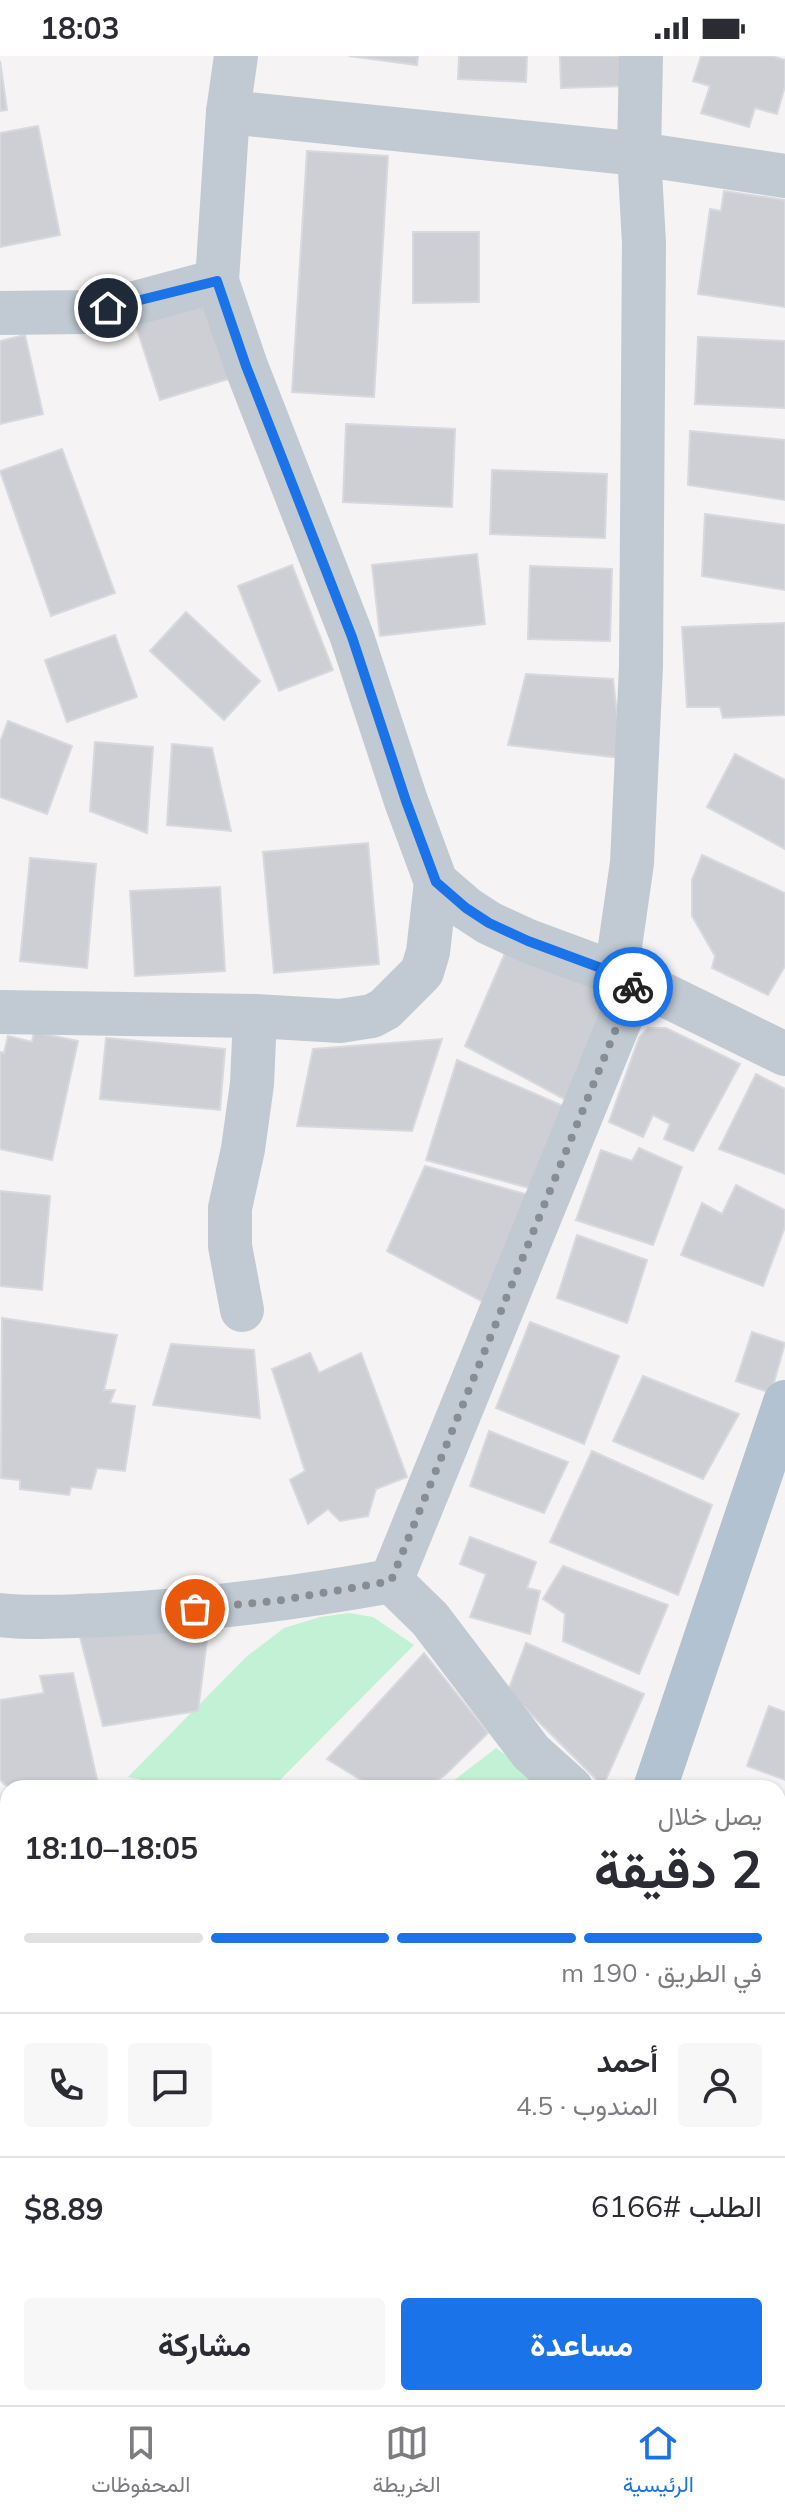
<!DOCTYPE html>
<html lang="ar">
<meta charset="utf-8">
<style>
body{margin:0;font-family:Mulish,Vazirmatn,sans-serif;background:#f7f7f7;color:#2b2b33;direction:rtl;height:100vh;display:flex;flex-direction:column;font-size:30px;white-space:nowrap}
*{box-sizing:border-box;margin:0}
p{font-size:26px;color:#7c7c81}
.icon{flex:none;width:44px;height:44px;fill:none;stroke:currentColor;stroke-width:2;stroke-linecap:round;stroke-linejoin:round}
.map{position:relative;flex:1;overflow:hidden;direction:ltr}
.drawer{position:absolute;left:0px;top:1724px;width:786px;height:626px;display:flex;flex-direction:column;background:#fff;border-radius:24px 24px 0 0;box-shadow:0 2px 6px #0004;direction:rtl}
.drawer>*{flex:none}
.pin{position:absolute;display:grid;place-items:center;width:68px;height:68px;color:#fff;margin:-34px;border:4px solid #fff;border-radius:50%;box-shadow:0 2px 8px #0007}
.courier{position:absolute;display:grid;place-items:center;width:80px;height:80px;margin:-40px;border:6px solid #1a73e8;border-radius:50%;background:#fff;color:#222;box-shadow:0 2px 10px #0007}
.summary em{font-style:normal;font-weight:700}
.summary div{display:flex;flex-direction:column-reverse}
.summary{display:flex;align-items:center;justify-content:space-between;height:136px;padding:0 24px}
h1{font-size:52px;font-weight:700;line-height:60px}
.bar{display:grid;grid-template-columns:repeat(4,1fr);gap:12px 8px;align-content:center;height:96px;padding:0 24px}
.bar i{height:10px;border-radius:6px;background:#e1e1e2}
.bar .current{background:#1a73e8}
.bar p{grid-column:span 4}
.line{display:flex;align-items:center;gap:20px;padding:0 24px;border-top:2px solid #e1e1e2}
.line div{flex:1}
.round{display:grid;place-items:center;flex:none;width:84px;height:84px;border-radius:8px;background:#f7f7f7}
.button{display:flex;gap:16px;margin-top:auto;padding:16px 24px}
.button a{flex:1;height:92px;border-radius:8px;background:#1a73e8;color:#fff;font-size:32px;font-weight:700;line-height:92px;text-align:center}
.button a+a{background:#f7f7f7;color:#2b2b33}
.status{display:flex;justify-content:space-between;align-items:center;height:56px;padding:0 40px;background:#fff;direction:ltr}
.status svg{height:22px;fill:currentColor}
.dock{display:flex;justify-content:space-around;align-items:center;height:112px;border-top:2px solid #e1e1e2;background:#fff;font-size:22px;color:#7c7c81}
.dock a{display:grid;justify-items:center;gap:4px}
.dock .current{color:#1a73e8}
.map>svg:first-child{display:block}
.green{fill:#c3f1d5}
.forest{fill:url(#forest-crowns)}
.building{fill:#cdcfd5;stroke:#d7d9de;stroke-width:2}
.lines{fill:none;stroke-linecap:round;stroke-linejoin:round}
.minor{stroke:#c1cad2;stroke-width:44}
.major{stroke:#b3c2d1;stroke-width:44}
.done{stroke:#868d94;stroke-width:8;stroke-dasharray:0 14.4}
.route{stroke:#1a73e8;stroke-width:10}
</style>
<div class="status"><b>18:03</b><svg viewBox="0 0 49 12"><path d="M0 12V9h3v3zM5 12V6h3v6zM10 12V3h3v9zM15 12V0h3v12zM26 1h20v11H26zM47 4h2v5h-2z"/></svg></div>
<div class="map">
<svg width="785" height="2349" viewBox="0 0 785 2349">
<defs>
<pattern id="forest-crowns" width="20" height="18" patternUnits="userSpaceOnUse" patternTransform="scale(2)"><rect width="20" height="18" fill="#c3f1d5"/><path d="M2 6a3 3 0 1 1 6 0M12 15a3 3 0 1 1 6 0" fill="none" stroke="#a0c6b0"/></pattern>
</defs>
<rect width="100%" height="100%" fill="#f5f3f3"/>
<g class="green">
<path d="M349 1557 373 1561 414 1589 272 1732H181L128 1721 246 1601 284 1572 320 1561Z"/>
<path d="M496 1692 521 1710 542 1732H444Z"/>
</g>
<path class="forest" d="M0 1746 8 1750V2166L0 2170Z"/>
<g class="building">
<path d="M349 0H418L417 9Z"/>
<path d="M459 0H527L526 26 458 23Z"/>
<path d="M560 0H627V30L561 32Z"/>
<path d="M701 0H772L785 4V30L777 58 755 52 749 71 701 57 710 30 693 25Z"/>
<path d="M0 5 7 54 0 55Z"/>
<path d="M38 70 60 179 0 191V77Z"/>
<path d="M307 95 388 100 374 341 292 336Z"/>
<path d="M724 135 785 144V251L698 238 710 153 721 155Z"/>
<path d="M413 176H479V246L413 247Z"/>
<path d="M202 242 228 323 160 344 134 264Z"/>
<path d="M25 279 43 358 0 368V285Z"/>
<path d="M698 281 785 285V352L695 348Z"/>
<path d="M346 368 455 373 452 451 343 446Z"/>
<path d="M690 375 785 384V444L688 429Z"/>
<path d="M62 393 115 537 51 560 0 415Z"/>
<path d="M492 414 607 418 605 482 490 478Z"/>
<path d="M705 458 785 469V534L702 520Z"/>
<path d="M477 498 485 568 380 580 372 509Z"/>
<path d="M292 509 333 614 279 635 238 530Z"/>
<path d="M530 510 612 513 610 585 528 583Z"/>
<path d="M186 556 260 625 224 664 150 595Z"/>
<path d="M785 567V659L723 662 720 651H687L682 571Z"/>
<path d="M115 579 137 641 67 666 45 604Z"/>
<path d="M526 618 613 623 622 702 508 689Z"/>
<path d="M8 665 72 690 47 758 0 741V686Z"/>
<path d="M95 686 153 691 147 777 90 755Z"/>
<path d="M172 688 212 692 231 775 167 769Z"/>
<path d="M735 698 785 724V793L707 751Z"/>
<path d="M368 787 379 908 274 917 263 796Z"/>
<path d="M702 799 785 837V910L768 939 712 912 715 900 692 860V824Z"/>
<path d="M30 802 96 808 87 912 20 905Z"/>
<path d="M220 831 225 915 135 920 130 835Z"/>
<path d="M506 895 610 934 568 1045 465 990Z"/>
<path d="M648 972H666L740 1008 693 1095 664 1083 670 1068 653 1059 643 1081 609 1066 639 982Z"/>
<path d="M34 976 78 985 52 1104 0 1093V996L4 997 8 980 32 986Z"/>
<path d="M106 982 225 993 220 1054 100 1043Z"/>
<path d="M442 983 412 1075 297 1070 313 993Z"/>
<path d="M457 1004 570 1053 533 1133 426 1104Z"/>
<path d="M756 1018 785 1033V1118L719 1093Z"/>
<path d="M639 1092 682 1111 653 1189 576 1164 601 1094 632 1105Z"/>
<path d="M425 1110 536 1141 485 1247 387 1195Z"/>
<path d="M736 1129 785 1154V1171L763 1230 681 1199 702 1147 722 1158Z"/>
<path d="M0 1135 50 1140 42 1234 0 1230Z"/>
<path d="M577 1179 647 1204 627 1267 557 1242Z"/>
<path d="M2 1262 117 1279 104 1334H115L110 1347 135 1350 125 1415 97 1412 91 1433 71 1431 69 1439 20 1433V1424L1 1422Z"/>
<path d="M530 1266 619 1300 584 1388 496 1352Z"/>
<path d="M752 1276 785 1287 771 1337 736 1325Z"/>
<path d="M171 1288 254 1294 260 1362 153 1349Z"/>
<path d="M310 1297 319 1317 361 1297 407 1421 376 1433 368 1460 340 1465 328 1453 308 1468 290 1424 305 1415 272 1313Z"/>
<path d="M643 1320 739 1358 703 1423 613 1385Z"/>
<path d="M489 1375 568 1406 544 1457 470 1430Z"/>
<path d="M592 1395 712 1449 678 1539 550 1486Z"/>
<path d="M470 1481 536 1506 527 1532 540 1535 530 1578 470 1561 486 1518 460 1508Z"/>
<path d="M563 1510 668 1549 639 1618 563 1585 565 1558 543 1543Z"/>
<path d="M209 1568 198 1655 103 1670 80 1581Z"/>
<path d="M526 1587 644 1638 603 1730 508 1635Z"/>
<path d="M424 1597 488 1677 445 1719 426 1732H374L327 1703Z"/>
<path d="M73 1617 99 1732H13L4 1728 0 1723V1644L44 1637 40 1620Z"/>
<path d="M769 1650 785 1656V1724L747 1710Z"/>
<path d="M778 1793 785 1795V1891L778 1911Z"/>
<path d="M785 2170V2272L778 2263V2176Z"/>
<path d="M330 2342H421L425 2349H327Z"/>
<path d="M551 2342H646L640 2349H560Z"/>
</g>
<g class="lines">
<g class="minor">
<path d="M236 0 228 56 217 225 246 310 352 581 406 745 436 826 466 852 489 867 528 885 636 925 785 998"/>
<path d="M228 56 639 98 785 120"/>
<path d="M0 257 85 256 131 248 217 225"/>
<path d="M616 918 632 807 641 610 644 187 639 98 641 0"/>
<path d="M0 956 255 960 340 965 372 960 385 953 422 916 428 896 436 826"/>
<path d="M242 1254 230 1190V1152L243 1093 252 1028 255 960"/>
<path d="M0 1559C35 1563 69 1560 104 1559 201 1555 296 1542 391 1525"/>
<path d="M571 1732 531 1696 430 1563 391 1525 636 925"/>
<path d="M778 2009 785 1987"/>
<path d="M778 2100 785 2108"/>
</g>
<g class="major">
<path d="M655 1732 785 1346"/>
<path d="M449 2349 452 2342"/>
</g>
</g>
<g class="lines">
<path class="done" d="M195 1553 283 1544 391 1525 633 931"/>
<path class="route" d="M108 252 217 225 246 310 352 581 406 745 436 826 466 852 489 867 528 885 636 925 633 931"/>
</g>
</svg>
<div class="pin" style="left:195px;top:1553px;background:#ea580c"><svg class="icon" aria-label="bag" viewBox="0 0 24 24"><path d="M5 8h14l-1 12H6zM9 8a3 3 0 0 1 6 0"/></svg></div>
<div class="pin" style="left:108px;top:252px;background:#1f2937"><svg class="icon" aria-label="home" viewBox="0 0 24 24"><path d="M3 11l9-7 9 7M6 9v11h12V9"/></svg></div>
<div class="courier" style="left:633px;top:931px"><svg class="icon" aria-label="bike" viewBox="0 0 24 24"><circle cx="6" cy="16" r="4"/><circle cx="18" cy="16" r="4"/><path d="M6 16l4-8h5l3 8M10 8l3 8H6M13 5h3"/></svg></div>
<section class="drawer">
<div class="summary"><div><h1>2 دقيقة</h1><p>يصل خلال</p></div><em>18:05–18:10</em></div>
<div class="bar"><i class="current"></i><i class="current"></i><i class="current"></i><i></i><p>في الطريق · 190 m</p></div>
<div class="line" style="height:144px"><a class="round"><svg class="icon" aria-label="person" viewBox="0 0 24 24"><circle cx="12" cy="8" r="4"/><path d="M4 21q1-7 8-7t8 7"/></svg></a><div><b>أحمد</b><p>المندوب · 4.5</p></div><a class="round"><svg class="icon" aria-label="chat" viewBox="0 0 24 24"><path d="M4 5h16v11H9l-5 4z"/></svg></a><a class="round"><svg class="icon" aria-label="phone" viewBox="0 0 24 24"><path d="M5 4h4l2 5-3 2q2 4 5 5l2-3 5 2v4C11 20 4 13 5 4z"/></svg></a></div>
<div class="line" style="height:104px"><div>الطلب #6166</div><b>$8.89</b></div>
<div class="button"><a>مساعدة</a><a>مشاركة</a></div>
</section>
</div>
<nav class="dock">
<a class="current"><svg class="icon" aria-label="home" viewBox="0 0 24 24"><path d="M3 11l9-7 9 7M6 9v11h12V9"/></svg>الرئيسية</a>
<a><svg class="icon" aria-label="map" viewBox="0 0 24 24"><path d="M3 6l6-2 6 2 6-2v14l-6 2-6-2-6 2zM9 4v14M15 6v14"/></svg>الخريطة</a>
<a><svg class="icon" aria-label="saved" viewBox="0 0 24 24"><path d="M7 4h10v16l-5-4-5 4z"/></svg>المحفوظات</a>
</nav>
